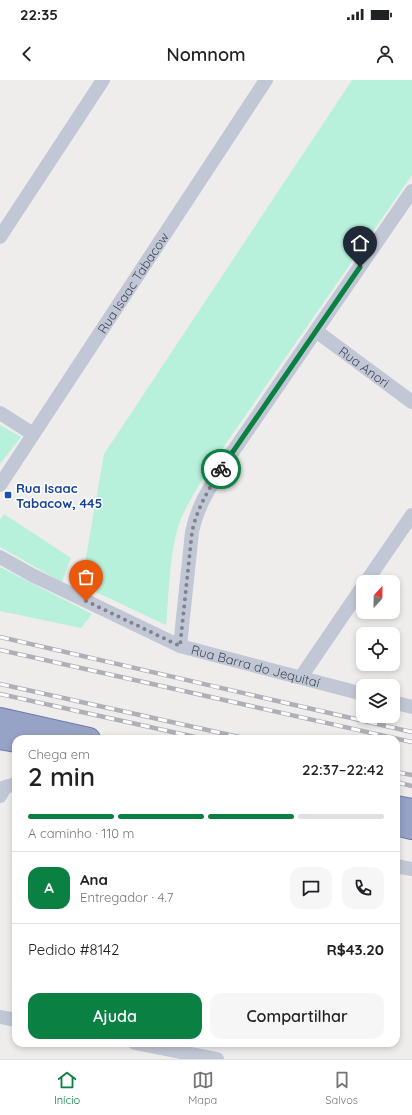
<!DOCTYPE html>
<html lang="pt">
<meta charset="utf-8">
<style>
body{margin:0;font-family:Quicksand,sans-serif;background:#f6f6f6;color:#202124;height:100vh;display:flex;flex-direction:column;font-size:15px;white-space:nowrap}
*{box-sizing:border-box;margin:0}
p{font-size:13px;color:#757577}
.icon{flex:none;width:22px;height:22px;fill:none;stroke:currentColor;stroke-width:2;stroke-linecap:round;stroke-linejoin:round}
.map{position:relative;flex:1;overflow:hidden}
.details{position:absolute;left:12px;top:655px;width:388px;height:312px;display:flex;flex-direction:column;background:#fff;border-radius:12px;box-shadow:0 2px 6px #0003}
.details>*{flex:none}
.needle{width:26px;rotate:22deg}
.buttons{position:absolute;left:356px;top:495px;display:grid;gap:8px}
.buttons a{display:grid;place-items:center;width:44px;height:44px;border-radius:8px;background:#fff;box-shadow:0 2px 6px #0003;font-size:20px}
.pin{position:absolute;display:grid;place-items:center;width:34px;height:34px;color:#fff;margin:-41px -17px;border-radius:50% 50% 50% 0;rotate:-45deg;box-shadow:0 0 4px #0007}
.pin .icon{rotate:45deg}
.courier{position:absolute;display:grid;place-items:center;width:40px;height:40px;margin:-20px;border:3px solid #0b8043;border-radius:50%;background:#fff;color:#222;box-shadow:0 1px 5px #0007}
.head em{font-style:normal;font-weight:600}
.head div{display:flex;flex-direction:column-reverse}
.head{display:flex;align-items:center;justify-content:space-between;height:68px;padding:0 16px}
h1{font-size:26px;font-weight:600;line-height:30px}
.bar{display:grid;grid-template-columns:repeat(4,1fr);gap:6px 4px;align-content:center;height:48px;padding:0 16px}
.bar i{height:5px;border-radius:3px;background:#e0e0e0}
.bar .active{background:#0b8043}
.bar p{grid-column:span 4}
.line{display:flex;align-items:center;gap:10px;padding:0 16px;border-top:1px solid #e0e0e0}
.line div{flex:1}
.round{display:grid;place-items:center;flex:none;width:42px;height:42px;border-radius:12px;background:#f6f6f6}
.button{display:flex;gap:8px;margin-top:auto;padding:8px 16px}
.button a{flex:1;height:46px;border-radius:12px;background:#0b8043;color:#fff;font-size:16px;font-weight:600;line-height:46px;text-align:center}
.button a+a{background:#f6f6f6;color:#202124}
.status{display:flex;justify-content:space-between;align-items:center;height:28px;padding:0 20px;background:#fff;direction:ltr}
.status svg{height:11px;fill:currentColor}
header{display:flex;justify-content:space-between;align-items:center;height:52px;padding:0 16px;background:#fff;font-size:18px;font-weight:600}
.menu{display:flex;justify-content:space-around;align-items:center;height:56px;border-top:1px solid #e0e0e0;background:#fff;font-size:11px;color:#757577}
.menu a{display:grid;justify-items:center;gap:2px}
.menu .active{color:#0b8043}
.map>svg:first-child{display:block}
.green{fill:#b7f0db}
.lines{fill:none;stroke-linecap:round;stroke-linejoin:round}
.trunk-casing{stroke:#6d7baa;stroke-width:24}
.minor{stroke:#c2c7d5;stroke-width:14}
.trunk{stroke:#96a2c6;stroke-width:22}
.rail-casing{stroke:#aeafb7;stroke-width:4.5}
.rail{stroke:#fff;stroke-width:3;stroke-dasharray:9;stroke-linecap:butt}
.done{stroke:#80838d;stroke-width:4;stroke-dasharray:0 7.2}
.route{stroke:#0b8043;stroke-width:5}
.transit-dot{fill:#1a4fb4;stroke:#fff;stroke-width:1.5}
.labels{text-anchor:middle;dominant-baseline:central;stroke-width:3;stroke-linejoin:round;paint-order:stroke}
.street-label{font-size:13px;fill:#444a5a;stroke:#fff}
.transit-label{font-size:13px;font-weight:bold;fill:#164399;stroke:#fff;text-anchor:start}
</style>
<div class="status"><b>22:35</b><svg viewBox="0 0 49 12"><path d="M0 12V9h3v3zM5 12V6h3v6zM10 12V3h3v9zM15 12V0h3v12zM26 1h20v11H26zM47 4h2v5h-2z"/></svg></div>
<header><svg class="icon" aria-label="back" viewBox="0 0 24 24"><path d="M15 5l-7 7 7 7"/></svg>Nomnom<svg class="icon" aria-label="person" viewBox="0 0 24 24"><circle cx="12" cy="8" r="4"/><path d="M4 21q1-7 8-7t8 7"/></svg></header>
<div class="map">
<svg width="412" height="979" viewBox="0 0 412 979">
<rect width="100%" height="100%" fill="#efedec"/>
<g class="green">
<path d="M352 0H412V95L209 388C198 408 183 428 177 451 169 481 169 514 166 545L81 505 104 374Z"/>
<path d="M0 345 21 357 0 384Z"/>
<path d="M4 434 71 478 62 502 0 467V440Z"/>
<path d="M0 487 92 534 81 548 0 531Z"/>
</g>
<g class="lines">
<defs>
<g id="trunk">
<path d="M0 639 89 659"/>
<path d="M0 658 16 661"/>
<path d="M396 727 412 730"/>
<path d="M396 744 412 748"/>
</g>
</defs>
<use href="#trunk" class="trunk-casing"/>
<g class="minor">
<path d="M0 157 103 0"/>
<path id="s1" d="M316 251 412 322"/>
<path d="M0 333 33 354"/>
<path id="s2" d="M0 405 266 0"/>
<path id="s3" d="M0 477 32 495 180 566 363 614"/>
<path d="M366 502 412 435"/>
<path d="M180 566 192 452C197 427 210 407 223 386L412 111"/>
<path d="M301 597 363 506"/>
<path d="M393 622 412 627"/>
<path d="M0 716 5 707 16 704"/>
<path d="M396 786 412 789"/>
<path d="M0 937 16 940"/>
<path d="M135 963 217 979"/>
</g>
<use href="#trunk" class="trunk"/>
<defs>
<g id="rail">
<path d="M0 557 412 652"/>
<path d="M0 570 412 662"/>
<path d="M0 604 248 659"/>
<path d="M0 614 204 659"/>
<path d="M396 692 412 695"/>
<path d="M396 702 412 706"/>
</g>
</defs>
<use href="#rail" class="rail-casing"/>
<use href="#rail" class="rail"/>
</g>
<g class="lines">
<path class="done" d="M86 521 180 566 192 452C197 428 209 409 221 389"/>
<path class="route" d="M221 389 360 187"/>
</g>
<rect class="transit-dot" x="4" y="411" width="8" height="8" rx="2"/>
<g class="labels">
<g class="street-label">
<text stroke="none"><textPath href="#s2" startOffset="242">Rua Isaac Tabacow</textPath></text>
<text stroke="none"><textPath href="#s1" startOffset="60">Rua Anori</textPath></text>
<text stroke="none"><textPath href="#s3" startOffset="279">Rua Barra do Jequitaí</textPath></text>
</g>
<g class="transit-label">
<text x="16" y="408">Rua Isaac<tspan x="16" dy="15">Tabacow, 445</tspan></text>
</g>
</g>
</svg>
<div class="buttons">
<a><svg class="needle" viewBox="-14 -14 28 28"><path d="M0-13l5 13h-10z" fill="#e53935"/><path d="M0 13l5-13h-10z" fill="#757577"/></svg></a>
<a><svg class="icon" aria-label="locate" viewBox="0 0 24 24"><circle cx="12" cy="12" r="6"/><path d="M12 2v4M12 18v4M2 12h4M18 12h4"/></svg></a>
<a><svg class="icon" aria-label="layers" viewBox="0 0 24 24"><path d="M12 4l9 5-9 5-9-5zM3 14l9 5 9-5"/></svg></a>
</div>
<div class="pin" style="left:86px;top:521px;background:#ea580c"><svg class="icon" aria-label="bag" viewBox="0 0 24 24"><path d="M5 8h14l-1 12H6zM9 8a3 3 0 0 1 6 0"/></svg></div>
<div class="pin" style="left:360px;top:187px;background:#1f2937"><svg class="icon" aria-label="home" viewBox="0 0 24 24"><path d="M3 11l9-7 9 7M6 9v11h12V9"/></svg></div>
<div class="courier" style="left:221px;top:389px"><svg class="icon" aria-label="bike" viewBox="0 0 24 24"><circle cx="6" cy="16" r="4"/><circle cx="18" cy="16" r="4"/><path d="M6 16l4-8h5l3 8M10 8l3 8H6M13 5h3"/></svg></div>
<section class="details">
<div class="head"><div><h1>2 min</h1><p>Chega em</p></div><em>22:37–22:42</em></div>
<div class="bar"><i class="active"></i><i class="active"></i><i class="active"></i><i></i><p>A caminho · 110 m</p></div>
<div class="line" style="height:72px"><b class="round" style="background:#0b8043;color:#fff">A</b><div><b>Ana</b><p>Entregador · 4.7</p></div><a class="round"><svg class="icon" aria-label="chat" viewBox="0 0 24 24"><path d="M4 5h16v11H9l-5 4z"/></svg></a><a class="round"><svg class="icon" aria-label="phone" viewBox="0 0 24 24"><path d="M5 4h4l2 5-3 2q2 4 5 5l2-3 5 2v4C11 20 4 13 5 4z"/></svg></a></div>
<div class="line" style="height:52px"><div>Pedido #8142</div><b>R$43.20</b></div>
<div class="button"><a>Ajuda</a><a>Compartilhar</a></div>
</section>
</div>
<nav class="menu">
<a class="active"><svg class="icon" aria-label="home" viewBox="0 0 24 24"><path d="M3 11l9-7 9 7M6 9v11h12V9"/></svg>Início</a>
<a><svg class="icon" aria-label="map" viewBox="0 0 24 24"><path d="M3 6l6-2 6 2 6-2v14l-6 2-6-2-6 2zM9 4v14M15 6v14"/></svg>Mapa</a>
<a><svg class="icon" aria-label="saved" viewBox="0 0 24 24"><path d="M7 4h10v16l-5-4-5 4z"/></svg>Salvos</a>
</nav>
